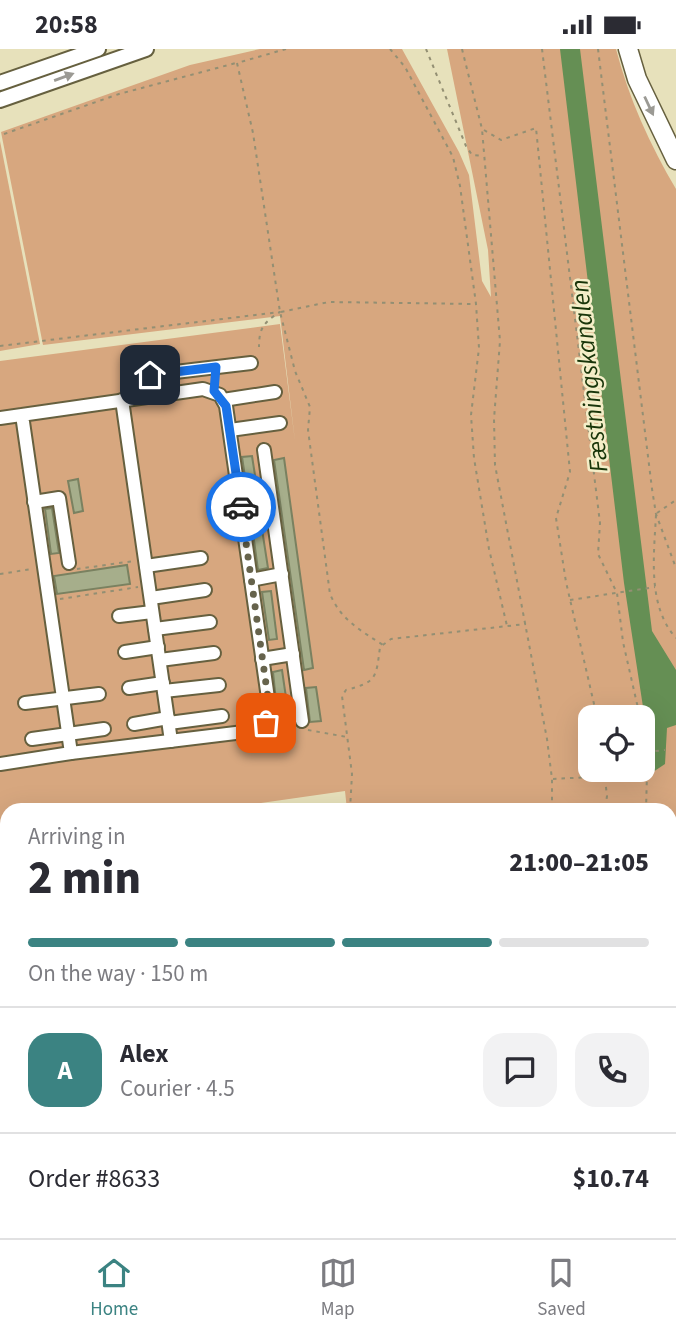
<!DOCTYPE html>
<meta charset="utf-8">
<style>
body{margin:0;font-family:"Source Sans 3",sans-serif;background:#f2f2f3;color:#2b2b33;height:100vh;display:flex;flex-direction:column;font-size:26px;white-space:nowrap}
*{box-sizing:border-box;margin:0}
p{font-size:23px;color:#7c7c81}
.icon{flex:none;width:38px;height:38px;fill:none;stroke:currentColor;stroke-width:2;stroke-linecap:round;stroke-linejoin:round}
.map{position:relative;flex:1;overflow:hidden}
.drawer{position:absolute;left:0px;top:754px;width:677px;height:436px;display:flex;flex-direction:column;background:#fff;border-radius:21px 21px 0 0;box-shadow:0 7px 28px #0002}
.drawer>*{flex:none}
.fabs{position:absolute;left:578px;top:656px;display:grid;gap:14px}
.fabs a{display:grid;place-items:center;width:77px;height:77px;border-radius:14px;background:#fff;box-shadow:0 7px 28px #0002;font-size:35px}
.pin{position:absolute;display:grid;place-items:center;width:60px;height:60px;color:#fff;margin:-30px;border-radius:14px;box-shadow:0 4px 10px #0006}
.courier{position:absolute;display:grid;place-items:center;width:70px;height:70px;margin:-35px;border:5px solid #1a73e8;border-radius:50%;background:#fff;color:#222;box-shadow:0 2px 9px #0007}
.headline em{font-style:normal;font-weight:800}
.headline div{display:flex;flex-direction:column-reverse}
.headline{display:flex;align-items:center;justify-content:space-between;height:119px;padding:0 28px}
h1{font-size:46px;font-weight:800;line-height:52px}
.bar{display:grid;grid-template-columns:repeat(4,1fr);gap:10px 7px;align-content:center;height:84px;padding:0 28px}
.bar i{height:9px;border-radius:5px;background:#e1e1e2}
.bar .selected{background:#3b8382}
.bar p{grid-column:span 4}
.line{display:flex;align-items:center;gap:18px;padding:0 28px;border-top:2px solid #e1e1e2}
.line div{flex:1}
.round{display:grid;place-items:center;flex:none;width:74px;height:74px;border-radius:21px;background:#f2f2f3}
.status{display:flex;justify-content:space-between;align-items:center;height:49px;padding:0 35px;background:#fff;direction:ltr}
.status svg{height:19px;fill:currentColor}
.tab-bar{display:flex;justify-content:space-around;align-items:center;height:98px;border-top:2px solid #e1e1e2;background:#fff;font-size:19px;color:#7c7c81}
.tab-bar a{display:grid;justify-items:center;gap:4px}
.tab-bar .selected{color:#3b8382}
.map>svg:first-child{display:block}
.green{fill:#d7a77f;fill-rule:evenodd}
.water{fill:#658f54}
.building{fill:#a6ae8b;stroke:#7a8160;stroke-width:2}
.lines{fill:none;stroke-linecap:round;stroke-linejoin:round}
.minor-casing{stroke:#66603f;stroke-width:16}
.major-casing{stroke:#66603f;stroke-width:18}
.highway-casing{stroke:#66603f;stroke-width:21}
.path{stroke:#938f73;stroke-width:2;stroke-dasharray:3.5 5;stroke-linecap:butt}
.minor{stroke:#fff;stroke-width:12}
.major{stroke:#fff;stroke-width:14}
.highway{stroke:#fff;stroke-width:18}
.oneway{fill:#9b9a94}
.done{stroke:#66634c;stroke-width:7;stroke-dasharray:0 12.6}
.route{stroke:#1a73e8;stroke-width:9}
.labels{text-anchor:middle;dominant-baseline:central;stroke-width:5;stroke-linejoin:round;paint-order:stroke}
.water-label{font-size:26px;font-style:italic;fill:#183509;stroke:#f4eec8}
</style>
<div class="status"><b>20:58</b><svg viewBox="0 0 49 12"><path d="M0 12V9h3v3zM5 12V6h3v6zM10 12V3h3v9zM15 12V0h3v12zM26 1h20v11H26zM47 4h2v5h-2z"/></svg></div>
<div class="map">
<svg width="676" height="1189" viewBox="0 0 676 1189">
<rect width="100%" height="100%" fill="#e7e1bb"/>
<g class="green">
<path d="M260 0H402L459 103 469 126 482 232 491 248 488 201 447 0H616C629 50 650 96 676 140V1189H151L150 1183H670V761H347L345 742 212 761H7V785L0 786V312L280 275 295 392 280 267 43 296 1 83 190 16ZM590 668H642V721H590Z"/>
<path d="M0 92 40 295 0 302Z"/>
</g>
<path class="water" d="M560 0H580L652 582 676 621V676L667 679 665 715 653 723 624 534Z"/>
<g class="building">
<path d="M252 407 257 439 247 441 242 408Z"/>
<path d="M284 409 313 619 304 621 274 411Z"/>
<path d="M78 430 83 462 74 464 68 432Z"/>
<path d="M52 459 59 504 51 505 45 460Z"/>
<path d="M259 461 268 519 258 521 250 462Z"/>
<path d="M127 516 130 535 57 545 54 527Z"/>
<path d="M271 542 277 590 269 591 262 543Z"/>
<path d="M282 621 289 669 278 671 273 623Z"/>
<path d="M316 638 321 672 310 673 306 639Z"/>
<path d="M7 923V997L0 999V926Z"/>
<path d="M7 1116V1189H0V1117Z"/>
</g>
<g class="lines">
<defs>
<g id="minor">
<path d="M150 326 251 314"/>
<path d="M122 351 171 692"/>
<path d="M223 351 275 343"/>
<path d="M0 369 203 340 220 346 226 357 269 656 266 674 252 682 71 704 22 366"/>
<path d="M230 381 280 374"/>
<path d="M264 401 302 672"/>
<path d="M240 451 270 446"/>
<path d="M34 453 59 449 69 514"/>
<path d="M146 517 201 509"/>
<path d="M251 531 282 525"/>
<path d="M151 549 205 541"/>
<path d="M119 567 152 563"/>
<path d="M155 580 210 573"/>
<path d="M125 603 158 598"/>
<path d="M262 610 293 605"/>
<path d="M160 611 214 604"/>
<path d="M129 639 163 634"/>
<path d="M164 642 219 636"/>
<path d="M25 654 99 645"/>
<path d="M169 674 222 667"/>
<path d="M134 675 168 669"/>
<path d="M32 690 104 680"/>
<path d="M0 715 71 704"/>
<path d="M0 1028 7 1026"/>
<path d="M0 1041 7 1057"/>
<path d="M0 1067 7 1083"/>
<path d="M51 1183 52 1189"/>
</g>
<g id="major">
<path d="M0 34 98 0"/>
<path d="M0 51 146 0"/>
</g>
<path id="highway" d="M628 0 637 30 676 111"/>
</defs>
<use href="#minor" class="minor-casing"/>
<use href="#major" class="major-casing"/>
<use href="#highway" class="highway-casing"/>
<g class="path">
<path d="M286 0 237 14 253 84 280 263 295 322 310 358 308 381 330 545C341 571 360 581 383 596"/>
<path d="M390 0 405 18 453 108 460 137 476 255 479 299 471 366 474 409 489 500 507 577"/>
<path d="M426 0 466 97 472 106 483 107"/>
<path d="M462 0 482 80 500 292 494 370 495 416 547 690 552 730V761"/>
<path d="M542 0 600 474 598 505 617 544 623 593 640 668"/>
<path d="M598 0 652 440 656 465 676 519"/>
<path d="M484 81 501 91 536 79 570 423 556 469 566 533 597 668"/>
<path d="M4 85 119 45 236 14"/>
<path d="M281 263 329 253 476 255"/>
<path d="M0 297 280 263C264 273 259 279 259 298"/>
<path d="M657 464 676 451"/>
<path d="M656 466C654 506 647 557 676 589"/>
<path d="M77 520 134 512"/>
<path d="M0 525 32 520"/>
<path d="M60 550 138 538"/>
<path d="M570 551 655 538"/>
<path d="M277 676 292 678"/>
<path d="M308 681 347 688"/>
<path d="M642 682 647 725 646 761"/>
<path d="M647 703 665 701"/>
<path d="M604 721 607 747 605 761"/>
<path d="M631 726 646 725"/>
<path d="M553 730 591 728"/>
<path d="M350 761 352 725 342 647 346 641C377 633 376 629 380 598L391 590 526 575"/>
<path d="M0 788 7 787"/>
<path d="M0 848 7 847"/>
<path d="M0 851 7 861"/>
<path d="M670 881 676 868"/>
<path d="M0 918H7"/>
<path d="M670 968 676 959"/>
<path d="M145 1183 146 1189"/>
<path d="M521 1183V1189"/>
<path d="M67 1189V1184L73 1183"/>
<path d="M580 1189V1183"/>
<path d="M654 1189 655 1183"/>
</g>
<use href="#minor" class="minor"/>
<use href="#major" class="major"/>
<use href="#highway" class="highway"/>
</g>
<defs><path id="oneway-solid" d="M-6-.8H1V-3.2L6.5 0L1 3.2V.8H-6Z" transform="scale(1.75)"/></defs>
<g class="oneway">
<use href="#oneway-solid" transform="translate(64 28) rotate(-20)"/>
<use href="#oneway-solid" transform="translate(649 57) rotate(65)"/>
</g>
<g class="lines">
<path class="done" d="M241 458 269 656 266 674"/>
<path class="route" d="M150 326 216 318 214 342 226 357 241 458"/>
</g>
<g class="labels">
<g class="water-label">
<text transform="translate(589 327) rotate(-96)">Fæstningskanalen</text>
</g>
</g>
</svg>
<div class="fabs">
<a><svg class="icon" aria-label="locate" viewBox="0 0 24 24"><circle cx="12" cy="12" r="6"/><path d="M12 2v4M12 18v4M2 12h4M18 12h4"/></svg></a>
</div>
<div class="pin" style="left:266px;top:674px;background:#ea580c"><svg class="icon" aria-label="bag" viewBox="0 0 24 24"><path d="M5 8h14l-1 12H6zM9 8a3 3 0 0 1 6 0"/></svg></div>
<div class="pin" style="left:150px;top:326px;background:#1f2937"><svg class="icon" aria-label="home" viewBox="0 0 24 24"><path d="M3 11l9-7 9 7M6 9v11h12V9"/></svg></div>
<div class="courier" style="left:241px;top:458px"><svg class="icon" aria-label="car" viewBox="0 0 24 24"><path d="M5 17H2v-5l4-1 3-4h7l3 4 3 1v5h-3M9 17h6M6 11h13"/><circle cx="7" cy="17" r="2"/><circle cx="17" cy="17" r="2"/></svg></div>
<section class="drawer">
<div class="headline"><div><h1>2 min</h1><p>Arriving in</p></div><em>21:00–21:05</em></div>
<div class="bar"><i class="selected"></i><i class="selected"></i><i class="selected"></i><i></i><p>On the way · 150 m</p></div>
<div class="line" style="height:126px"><b class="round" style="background:#3b8382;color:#fff">A</b><div><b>Alex</b><p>Courier · 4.5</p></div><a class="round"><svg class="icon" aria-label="chat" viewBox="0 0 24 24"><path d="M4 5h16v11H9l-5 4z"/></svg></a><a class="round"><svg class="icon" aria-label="phone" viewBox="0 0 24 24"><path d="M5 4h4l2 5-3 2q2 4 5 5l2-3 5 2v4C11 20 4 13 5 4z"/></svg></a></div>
<div class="line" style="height:91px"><div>Order #8633</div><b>$10.74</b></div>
</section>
</div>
<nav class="tab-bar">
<a class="selected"><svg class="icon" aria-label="home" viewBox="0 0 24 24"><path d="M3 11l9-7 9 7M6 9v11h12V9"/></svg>Home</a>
<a><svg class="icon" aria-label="map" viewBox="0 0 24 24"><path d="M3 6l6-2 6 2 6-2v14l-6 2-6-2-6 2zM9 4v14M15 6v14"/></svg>Map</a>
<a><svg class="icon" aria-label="saved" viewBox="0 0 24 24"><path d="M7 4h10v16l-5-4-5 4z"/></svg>Saved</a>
</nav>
